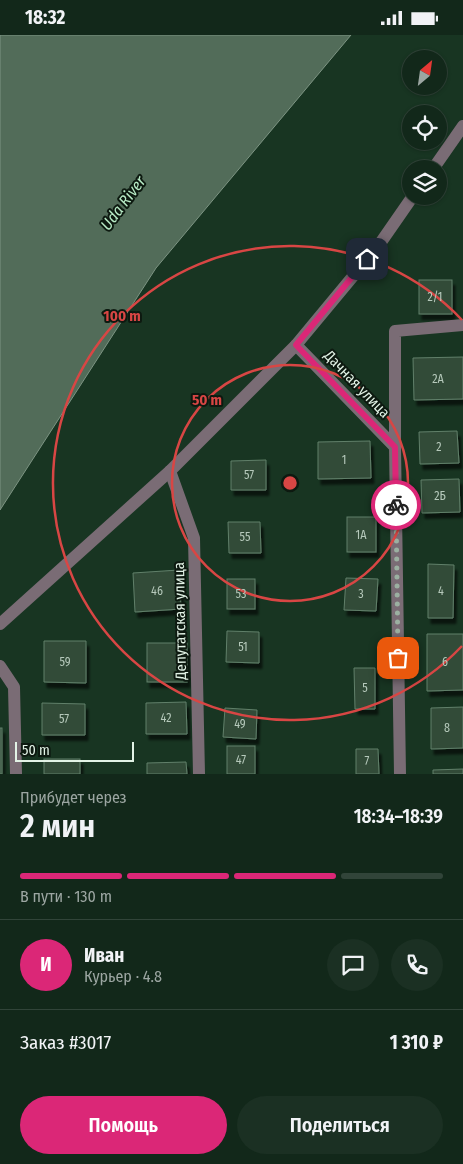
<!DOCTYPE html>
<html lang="ru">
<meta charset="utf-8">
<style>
body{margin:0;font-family:"Fira Sans Condensed",sans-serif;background:#1b3023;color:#f1f3f6;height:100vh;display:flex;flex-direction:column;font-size:19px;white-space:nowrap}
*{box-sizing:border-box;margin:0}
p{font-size:16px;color:#9ca6a2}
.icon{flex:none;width:28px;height:28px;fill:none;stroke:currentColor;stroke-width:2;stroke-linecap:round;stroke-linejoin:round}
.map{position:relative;height:739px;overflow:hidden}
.side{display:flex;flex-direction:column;background:#12281a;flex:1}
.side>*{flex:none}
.needle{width:32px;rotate:29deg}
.buttons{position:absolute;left:402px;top:15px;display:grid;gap:10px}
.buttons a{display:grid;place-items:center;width:45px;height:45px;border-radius:50%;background:#12281a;box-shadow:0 1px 4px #0004,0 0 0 1px #314439;font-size:25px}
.scale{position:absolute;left:15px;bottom:12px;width:119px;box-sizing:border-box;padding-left:5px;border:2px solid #e2f3e6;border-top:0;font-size:14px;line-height:18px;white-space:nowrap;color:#e2f3e6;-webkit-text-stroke:4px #0d1910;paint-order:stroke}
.pin{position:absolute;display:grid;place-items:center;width:42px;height:42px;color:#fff;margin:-21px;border-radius:10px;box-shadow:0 2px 8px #0006}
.courier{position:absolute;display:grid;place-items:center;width:50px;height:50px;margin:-25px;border:4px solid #db2777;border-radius:50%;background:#fff;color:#222;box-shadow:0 1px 6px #0007}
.headline em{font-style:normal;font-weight:600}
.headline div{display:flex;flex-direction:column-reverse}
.headline{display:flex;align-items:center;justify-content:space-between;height:85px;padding:0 20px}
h1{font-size:32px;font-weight:600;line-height:38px}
.bar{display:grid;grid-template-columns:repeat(4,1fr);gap:8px 5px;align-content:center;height:60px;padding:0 20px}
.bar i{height:6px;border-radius:4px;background:#314439}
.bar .selected{background:#db2777}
.bar p{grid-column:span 4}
.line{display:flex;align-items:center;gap:12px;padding:0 20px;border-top:1px solid #314439}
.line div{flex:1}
.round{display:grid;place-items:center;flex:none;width:52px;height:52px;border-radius:26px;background:#1b3023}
.cta{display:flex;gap:10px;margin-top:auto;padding:10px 20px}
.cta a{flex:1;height:58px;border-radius:30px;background:#db2777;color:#fff;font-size:20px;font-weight:600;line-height:58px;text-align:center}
.cta a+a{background:#1b3023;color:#f1f3f6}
.status{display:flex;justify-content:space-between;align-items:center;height:35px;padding:0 25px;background:#12281a;direction:ltr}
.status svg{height:14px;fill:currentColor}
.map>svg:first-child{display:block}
.water{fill:#526c59;stroke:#7d9483}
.building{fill:#324b39;stroke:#61806a;filter:url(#shadow)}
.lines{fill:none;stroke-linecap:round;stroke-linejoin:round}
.minor{stroke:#7a6c75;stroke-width:12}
.done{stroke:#9bb0a1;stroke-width:5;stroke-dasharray:0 9}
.route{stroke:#db2777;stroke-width:6}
.ring{fill:none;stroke:#d84644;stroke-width:2.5}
.labels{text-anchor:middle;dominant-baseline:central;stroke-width:4;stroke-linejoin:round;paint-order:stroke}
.number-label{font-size:12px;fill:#b6c9bb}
.street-label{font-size:15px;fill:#e2f3e6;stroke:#0d1910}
.water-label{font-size:16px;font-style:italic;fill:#b7eac5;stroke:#0d1910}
.centre{fill:#d84644;stroke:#0d1910;stroke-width:2.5}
.ring-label{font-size:15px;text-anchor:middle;font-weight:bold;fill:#d84644;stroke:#0d1910;stroke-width:4;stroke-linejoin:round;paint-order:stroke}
</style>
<div class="status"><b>18:32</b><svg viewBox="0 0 49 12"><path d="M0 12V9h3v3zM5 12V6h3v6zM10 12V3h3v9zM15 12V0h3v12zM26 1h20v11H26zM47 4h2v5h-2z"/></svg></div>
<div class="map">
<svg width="463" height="739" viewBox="0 0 463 739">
<defs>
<filter id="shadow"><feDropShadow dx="3" dy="5.5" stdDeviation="1" flood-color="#0009"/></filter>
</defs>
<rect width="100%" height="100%" fill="#183522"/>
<path class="water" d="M0 0H351L156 233 0 475Z"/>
<g class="building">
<rect x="419" y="245" width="33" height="34"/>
<path d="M463 322V364L414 365 413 323Z"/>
<path d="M457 396 459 428 420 429 419 397Z"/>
<path d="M370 406 371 443 318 444V407Z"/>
<path d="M266 425V455H231V426Z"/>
<path d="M459 444 460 477 422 478 421 445Z"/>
<rect x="347" y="482" width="29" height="35"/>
<path d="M228 487H260L261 518H229Z"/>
<path d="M428 529 454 530 453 583H428Z"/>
<path d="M179 535 181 574 135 577 133 538Z"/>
<path d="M346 543 378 544 376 576 344 575Z"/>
<rect x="227" y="544" width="28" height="30"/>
<path d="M227 596 259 597V628L226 627Z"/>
<path d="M427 599H463V655L427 656Z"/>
<path d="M44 606H86V648L44 647Z"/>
<rect x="147" y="608" width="40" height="39"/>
<path d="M354 633H375V674H355Z"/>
<path d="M186 667 187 699H146V668Z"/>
<path d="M42 668 85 669V700H42Z"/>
<path d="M463 672V713L431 714V673Z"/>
<path d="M225 673 257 675 256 704 223 702Z"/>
<rect x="0" y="693" width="2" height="46"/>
<rect x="227" y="711" width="28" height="28"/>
<path d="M356 714H378L379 739H356Z"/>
<rect x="44" y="724" width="36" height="15"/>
<path d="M186 727 187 739H147V728Z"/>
<path d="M463 734V739H433V735Z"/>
</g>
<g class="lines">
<g class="minor">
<path d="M433 134 463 91"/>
<path d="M296 310 395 412 400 739"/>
<path d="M395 412V296L463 290"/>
<path d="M170 436 194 503 199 739"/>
<path d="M0 589 170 436 296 310 379 210 413 161"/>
<path d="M0 631 14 652 16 739"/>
</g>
</g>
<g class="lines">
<path class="done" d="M396 470 398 623"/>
<path class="route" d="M367 224 296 310 395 412 396 470"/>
</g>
<g class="ring">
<circle cx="290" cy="448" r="118"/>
<path d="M462 611A237 237 0 1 1 462 285"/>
</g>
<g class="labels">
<g class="number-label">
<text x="435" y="262">2/1</text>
<text x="438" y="344">2А</text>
<text x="439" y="412">2</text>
<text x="344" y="425">1</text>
<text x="249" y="440">57</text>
<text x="440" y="461">2Б</text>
<text x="361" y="500">1А</text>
<text x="245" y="502">55</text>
<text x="157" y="556">46</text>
<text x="441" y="556">4</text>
<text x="241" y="559">53</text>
<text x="361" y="559">3</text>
<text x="243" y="612">51</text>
<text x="65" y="627">59</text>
<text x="445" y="627">6</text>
<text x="365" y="653">5</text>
<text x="166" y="683">42</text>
<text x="64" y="684">57</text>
<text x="240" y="689">49</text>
<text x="447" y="693">8</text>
<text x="241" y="725">47</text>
<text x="367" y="726">7</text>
</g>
<g class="street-label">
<text transform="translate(357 349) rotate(46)">Дачная улица</text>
<text transform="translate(180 586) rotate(-91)">Депутатская улица</text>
</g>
<g class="water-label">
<text transform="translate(123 168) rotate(-53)">Uda River</text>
</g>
</g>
<circle cx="290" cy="448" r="8" class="centre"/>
<g class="ring-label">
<text x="122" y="286">100 m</text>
<text x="207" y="370">50 m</text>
</g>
</svg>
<div class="buttons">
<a><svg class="needle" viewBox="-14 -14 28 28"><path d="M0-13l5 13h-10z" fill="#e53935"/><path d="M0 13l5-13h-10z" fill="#9ca6a2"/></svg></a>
<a><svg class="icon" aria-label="locate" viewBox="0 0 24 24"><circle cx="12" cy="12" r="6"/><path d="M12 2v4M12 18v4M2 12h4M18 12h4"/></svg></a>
<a><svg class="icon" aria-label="layers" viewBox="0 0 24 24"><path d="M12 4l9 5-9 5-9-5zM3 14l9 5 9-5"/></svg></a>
</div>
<div class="scale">50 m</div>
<div class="pin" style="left:398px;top:623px;background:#ea580c"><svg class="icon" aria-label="bag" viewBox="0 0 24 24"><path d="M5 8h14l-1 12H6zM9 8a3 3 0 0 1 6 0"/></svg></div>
<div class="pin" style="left:367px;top:224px;background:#1f2937"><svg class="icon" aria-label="home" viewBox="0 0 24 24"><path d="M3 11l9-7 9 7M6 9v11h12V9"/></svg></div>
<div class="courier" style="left:396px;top:470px"><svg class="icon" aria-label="bike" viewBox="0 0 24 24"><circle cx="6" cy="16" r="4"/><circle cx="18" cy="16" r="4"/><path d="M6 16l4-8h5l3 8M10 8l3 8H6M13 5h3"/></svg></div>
</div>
<section class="side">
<div class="headline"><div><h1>2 мин</h1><p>Прибудет через</p></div><em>18:34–18:39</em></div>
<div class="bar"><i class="selected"></i><i class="selected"></i><i class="selected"></i><i></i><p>В пути · 130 m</p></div>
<div class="line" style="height:90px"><b class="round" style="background:#db2777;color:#fff">И</b><div><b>Иван</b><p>Курьер · 4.8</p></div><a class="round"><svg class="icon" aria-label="chat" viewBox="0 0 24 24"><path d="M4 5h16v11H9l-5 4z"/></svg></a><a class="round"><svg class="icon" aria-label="phone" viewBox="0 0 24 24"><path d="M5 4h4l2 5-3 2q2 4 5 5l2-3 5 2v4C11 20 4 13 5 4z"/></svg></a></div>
<div class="line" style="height:65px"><div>Заказ #3017</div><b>1 310 ₽</b></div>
<div class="cta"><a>Помощь</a><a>Поделиться</a></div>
</section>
